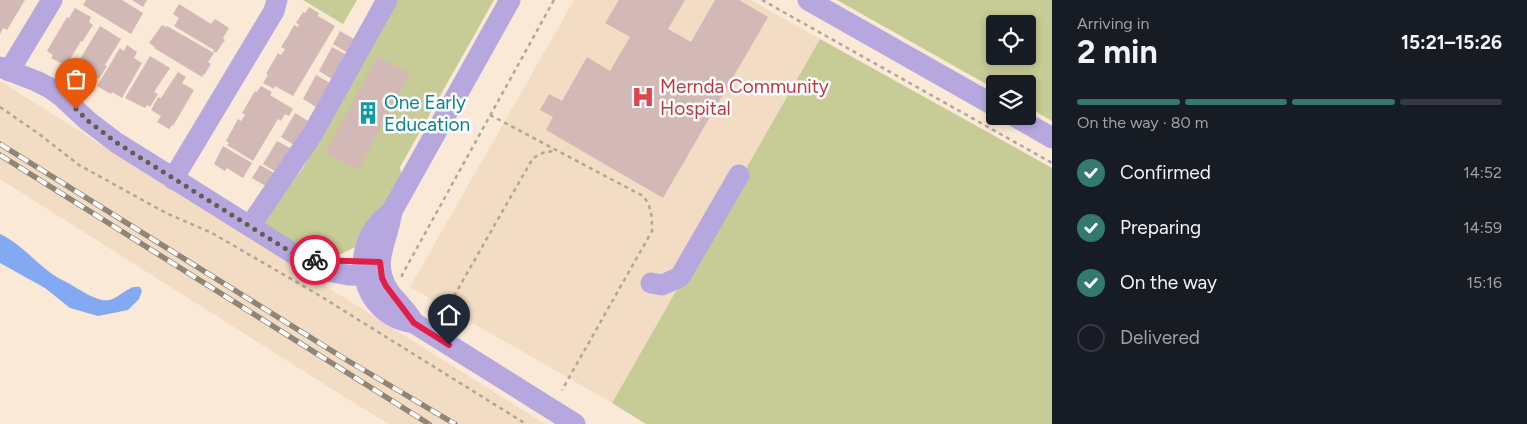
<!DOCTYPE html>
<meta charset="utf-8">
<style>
body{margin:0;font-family:Figtree,sans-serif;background:#242831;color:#f1f3f6;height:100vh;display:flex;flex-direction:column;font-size:19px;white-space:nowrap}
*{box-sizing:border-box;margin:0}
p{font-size:16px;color:#9ea1a6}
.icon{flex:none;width:28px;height:28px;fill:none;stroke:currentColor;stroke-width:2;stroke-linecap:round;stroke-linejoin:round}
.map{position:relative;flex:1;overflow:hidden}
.drawer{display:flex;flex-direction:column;background:#171b24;width:475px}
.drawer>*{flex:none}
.buttons{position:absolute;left:986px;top:15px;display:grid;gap:10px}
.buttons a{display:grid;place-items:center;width:50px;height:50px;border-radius:5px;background:#171b24;box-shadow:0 2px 8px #0003;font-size:25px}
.pin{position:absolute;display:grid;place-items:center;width:42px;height:42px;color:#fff;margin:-51px -21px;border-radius:50% 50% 50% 0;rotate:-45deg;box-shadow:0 0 5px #0007}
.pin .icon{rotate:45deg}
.courier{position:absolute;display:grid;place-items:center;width:50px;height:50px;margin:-25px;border:4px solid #e11d48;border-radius:50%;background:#fff;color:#222;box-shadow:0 1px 6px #0007}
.overview em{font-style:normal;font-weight:700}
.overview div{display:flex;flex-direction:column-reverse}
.overview{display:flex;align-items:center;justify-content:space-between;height:85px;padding:0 25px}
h1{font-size:32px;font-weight:700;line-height:38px}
.bar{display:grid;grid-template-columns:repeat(4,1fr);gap:8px 5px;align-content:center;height:60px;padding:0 25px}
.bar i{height:6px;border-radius:4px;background:#363941}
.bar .selected{background:#33796f}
.bar p{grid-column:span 4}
ol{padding:0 25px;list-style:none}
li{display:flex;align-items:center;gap:15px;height:55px}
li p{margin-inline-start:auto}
li .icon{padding:5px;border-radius:50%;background:#33796f;color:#fff;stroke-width:4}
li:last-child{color:#9ea1a6}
li i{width:28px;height:28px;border:2px solid #363941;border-radius:50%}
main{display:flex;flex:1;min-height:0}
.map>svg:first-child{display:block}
.built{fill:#f2dcc4}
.green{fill:#c7cb95;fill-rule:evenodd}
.water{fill:#82a9f2}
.building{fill:#d3b9b5}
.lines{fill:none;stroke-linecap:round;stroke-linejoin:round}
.path{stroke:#b3a697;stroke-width:2.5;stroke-dasharray:4 4;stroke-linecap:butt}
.minor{stroke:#b6a8de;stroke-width:21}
.rail-casing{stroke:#918578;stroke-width:5.5}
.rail{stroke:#fff;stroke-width:4;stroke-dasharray:11;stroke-linecap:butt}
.done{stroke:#655b51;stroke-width:5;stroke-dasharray:0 9}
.route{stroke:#e11d48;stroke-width:6}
.labels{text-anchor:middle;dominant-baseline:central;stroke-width:5;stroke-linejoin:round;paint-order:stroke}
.health-label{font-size:19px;fill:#be3a42;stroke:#fff;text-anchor:start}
.culture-label{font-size:19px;fill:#0d838f;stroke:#fff;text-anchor:start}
</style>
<main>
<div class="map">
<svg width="1052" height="424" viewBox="0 0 1052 424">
<rect width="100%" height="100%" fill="#fae9d6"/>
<g class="built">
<path d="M574 0H751L820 39 612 403 410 287Z"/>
<path d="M0 81 378 319 545 424H389L346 398 0 179Z"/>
</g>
<g class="green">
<path d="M303 0H357L343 24Z"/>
<path d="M397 0H494L400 167 402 178 355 247 341 254 331 255 301 249 259 226 303 168Z"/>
<path d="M837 0H1052V121L1028 107V84H995V89ZM995 24H1028V56H995Z"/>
<path d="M820 39 1052 168V424H646L612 403Z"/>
</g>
<path class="water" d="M0 234C20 243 34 261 52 274 59 279 67 282 75 287 83 292 93 298 102 300 118 303 126 284 140 287L142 291 139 299 128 310 98 316 70 308 45 288 0 263Z"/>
<g class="building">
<path d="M0 0H25L7 30 3 28 0 34Z"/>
<path d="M86 0H122L143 13 131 34 83 5Z"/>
<path d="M132 0H147L143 7Z"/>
<path d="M619 0H685L668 29 691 42 715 0H739L768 17 663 198 546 130 553 117 540 110 549 94 562 101 587 57 610 71 630 37 605 23Z"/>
<path d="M179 4 211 24 215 19 229 28 223 38 225 40 216 53 213 51 214 50 174 26 179 18 173 14Z"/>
<path d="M309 7 319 13 318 16 335 26 293 96 275 86 274 89 263 83 268 75 266 74 278 53 281 55 285 49 281 47 288 36 294 25 298 27 299 24 296 23 303 12 305 13Z"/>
<path d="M75 8 91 17 89 22 93 25 82 42 81 41 66 66 51 58 53 55 47 51 67 17 69 18Z"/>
<path d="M162 25 166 27 167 26 214 53 208 62 211 64 205 74H204L202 77 154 48 155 47 149 43Z"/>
<path d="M100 26 121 39 105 65 107 66 99 79 89 73 86 78 77 73 78 71 74 69Z"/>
<path d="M340 31 354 39 346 52 333 44Z"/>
<path d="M127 45 137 52 134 58 142 63 122 98 112 92 111 94 97 86 120 48 124 51Z"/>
<path d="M332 47 345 54 332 79 319 71Z"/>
<path d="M150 56 170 68 154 92 158 94 150 107 147 105 145 108 125 98Z"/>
<path d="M378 56 410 74 358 170 325 153Z"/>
<path d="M178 72 186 77 182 83 194 90 173 126 172 125 169 129 157 122 161 116 151 110 158 97 161 98Z"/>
<path d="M316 75 330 83 316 107 303 99Z"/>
<path d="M261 86 272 92 270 95 293 109 289 116 285 114 281 121 278 119 253 161 227 145 229 143 226 141 238 119 241 121 245 115 242 113 255 91 257 92Z"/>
<path d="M295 113 308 121 294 145 281 137Z"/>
<path d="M277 141 290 148 276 172 263 164Z"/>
<path d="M223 146 252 163 243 178 227 168 225 171 214 164Z"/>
<path d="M260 165 274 173 266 186 252 178Z"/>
</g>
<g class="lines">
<g class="path">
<path d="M762 0 1052 163"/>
<path d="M0 107 39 134 79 165 166 213 212 233 317 294 526 424"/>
<path d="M490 115 643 196C652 207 652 217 652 231L562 390"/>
<path d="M402 277V275L554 0"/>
<path d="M454 296 533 158 545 152 556 151"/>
</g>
<g class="minor">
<path d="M808 0 995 106"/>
<path d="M0 67 36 81 50 88 61 96 88 121 117 143 318 269 348 275 382 276"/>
<path d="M9 71 52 0"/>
<path d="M1014 116 1052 138"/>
<path d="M173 179 274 11 277 0"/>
<path d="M389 214C346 245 359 316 414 323L575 424"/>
<path d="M250 226 313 133 387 0"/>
<path d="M651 283 662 285 680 277 739 175"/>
<path d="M414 323C408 312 398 303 390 293 369 262 388 243 392 211L510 0"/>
</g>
<defs>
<g id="rail">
<path d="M0 144 345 359 455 424"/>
<path d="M0 155 429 424"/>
</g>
</defs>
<use href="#rail" class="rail-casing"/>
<use href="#rail" class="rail"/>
</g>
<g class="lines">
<path class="done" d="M76 109 88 121 117 143 294 254 305 260H315"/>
<path class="route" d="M315 260 380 262 382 278 386 286 414 323 449 345"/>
</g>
<defs>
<symbol id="hospital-bare" viewBox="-9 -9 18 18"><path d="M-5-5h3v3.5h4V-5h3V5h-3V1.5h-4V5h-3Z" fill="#e0444e" stroke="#fff" stroke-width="2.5" paint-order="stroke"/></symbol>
<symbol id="building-bare" viewBox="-9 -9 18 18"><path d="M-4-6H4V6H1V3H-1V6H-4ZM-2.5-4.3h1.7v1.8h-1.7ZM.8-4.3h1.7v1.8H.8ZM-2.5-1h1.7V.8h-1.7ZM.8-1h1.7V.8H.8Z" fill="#0f9aa8" stroke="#fff" stroke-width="2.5" paint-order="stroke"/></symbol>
</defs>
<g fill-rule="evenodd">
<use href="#hospital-bare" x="627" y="81" width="32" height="32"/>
<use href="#building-bare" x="352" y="97" width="32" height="32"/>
</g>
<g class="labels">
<g class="health-label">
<text x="660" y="86">Mernda Community<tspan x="660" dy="22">Hospital</tspan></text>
</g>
<g class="culture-label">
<text x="384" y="102">One Early<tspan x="384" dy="22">Education</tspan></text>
</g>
</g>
</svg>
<div class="buttons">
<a><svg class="icon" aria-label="locate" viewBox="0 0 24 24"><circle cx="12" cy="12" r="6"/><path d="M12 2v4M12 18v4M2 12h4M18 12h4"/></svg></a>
<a><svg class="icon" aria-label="layers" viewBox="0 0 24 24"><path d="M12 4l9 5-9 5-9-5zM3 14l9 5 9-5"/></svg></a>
</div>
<div class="pin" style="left:76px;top:109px;background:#ea580c"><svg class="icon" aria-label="bag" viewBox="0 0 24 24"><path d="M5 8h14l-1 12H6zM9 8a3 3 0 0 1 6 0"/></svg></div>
<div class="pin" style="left:449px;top:345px;background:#1f2937"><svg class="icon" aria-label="home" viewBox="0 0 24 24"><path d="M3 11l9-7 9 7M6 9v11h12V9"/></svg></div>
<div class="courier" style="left:315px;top:260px"><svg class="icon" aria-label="bike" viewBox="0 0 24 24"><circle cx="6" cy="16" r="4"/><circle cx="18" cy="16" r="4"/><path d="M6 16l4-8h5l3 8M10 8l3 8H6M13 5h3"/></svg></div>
</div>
<section class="drawer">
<div class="overview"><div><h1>2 min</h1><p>Arriving in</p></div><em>15:21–15:26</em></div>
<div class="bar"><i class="selected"></i><i class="selected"></i><i class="selected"></i><i></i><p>On the way · 80 m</p></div>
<ol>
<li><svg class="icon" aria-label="check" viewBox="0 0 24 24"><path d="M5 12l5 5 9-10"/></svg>Confirmed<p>14:52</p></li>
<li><svg class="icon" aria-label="check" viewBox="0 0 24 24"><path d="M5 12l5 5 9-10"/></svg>Preparing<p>14:59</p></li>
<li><svg class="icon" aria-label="check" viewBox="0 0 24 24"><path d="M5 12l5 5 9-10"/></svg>On the way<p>15:16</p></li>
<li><i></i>Delivered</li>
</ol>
</section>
</main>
